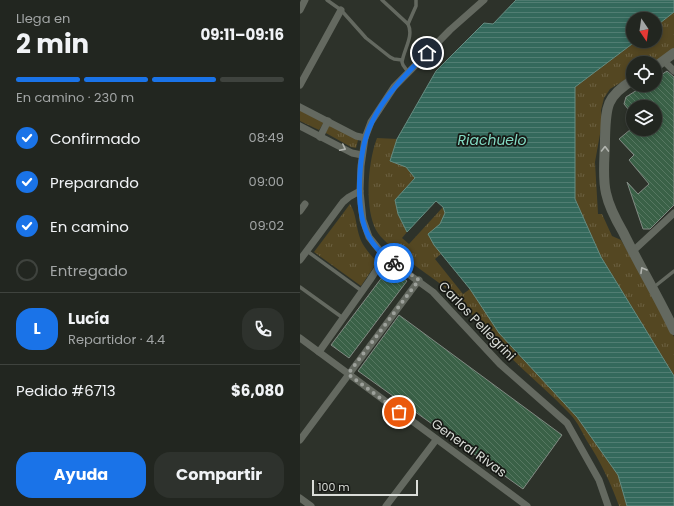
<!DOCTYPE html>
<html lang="es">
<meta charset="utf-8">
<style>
body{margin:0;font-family:Poppins,sans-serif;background:#2e322d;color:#f1f3f6;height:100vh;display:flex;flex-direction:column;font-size:15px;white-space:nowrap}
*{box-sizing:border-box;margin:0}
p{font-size:13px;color:#a2a5a5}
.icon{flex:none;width:22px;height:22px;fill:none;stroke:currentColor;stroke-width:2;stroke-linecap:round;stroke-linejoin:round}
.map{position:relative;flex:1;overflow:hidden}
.sheet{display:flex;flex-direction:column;background:#222620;width:300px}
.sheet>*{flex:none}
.needle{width:26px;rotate:167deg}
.fabs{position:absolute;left:326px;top:12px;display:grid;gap:8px}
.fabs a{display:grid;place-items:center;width:36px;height:36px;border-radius:50%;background:#222620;box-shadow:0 2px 6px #0003,0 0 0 1px #3f433e;font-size:20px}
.scale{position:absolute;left:12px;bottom:10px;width:106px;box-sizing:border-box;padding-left:4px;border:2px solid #daddd8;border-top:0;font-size:11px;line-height:14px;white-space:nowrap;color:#daddd8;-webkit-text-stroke:3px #171915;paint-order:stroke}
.pin{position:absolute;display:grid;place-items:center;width:34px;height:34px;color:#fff;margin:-17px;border:2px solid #fff;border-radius:50%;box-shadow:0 1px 4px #0007}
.courier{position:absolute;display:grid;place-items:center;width:40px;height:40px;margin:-20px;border:3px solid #1a73e8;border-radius:50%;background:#fff;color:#222;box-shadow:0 1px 5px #0007}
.head em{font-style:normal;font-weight:700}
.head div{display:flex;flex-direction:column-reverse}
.head{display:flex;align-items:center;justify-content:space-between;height:68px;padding:0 16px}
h1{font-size:26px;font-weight:700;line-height:30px}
.bar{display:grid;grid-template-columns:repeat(4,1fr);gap:6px 4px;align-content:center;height:48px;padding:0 16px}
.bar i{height:5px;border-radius:3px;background:#3f433e}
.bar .active{background:#1a73e8}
.bar p{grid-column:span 4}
.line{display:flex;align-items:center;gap:10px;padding:0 16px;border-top:1px solid #3f433e}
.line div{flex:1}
.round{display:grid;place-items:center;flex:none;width:42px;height:42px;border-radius:16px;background:#2e322d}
ol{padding:0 16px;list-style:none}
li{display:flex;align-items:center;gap:12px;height:44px}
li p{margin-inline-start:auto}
li .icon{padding:4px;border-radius:50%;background:#1a73e8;color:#fff;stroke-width:4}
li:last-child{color:#a2a5a5}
li i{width:22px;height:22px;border:2px solid #3f433e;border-radius:50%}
.primary-button{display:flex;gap:8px;margin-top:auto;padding:8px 16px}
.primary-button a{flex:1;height:46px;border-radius:16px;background:#1a73e8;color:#fff;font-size:16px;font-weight:700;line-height:46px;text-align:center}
.primary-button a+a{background:#2e322d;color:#f1f3f6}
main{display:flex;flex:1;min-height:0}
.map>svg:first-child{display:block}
.grass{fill:url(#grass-tufts)}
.water{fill:url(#water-rules);stroke:#668c81}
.building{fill:url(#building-back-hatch);stroke:#818a83}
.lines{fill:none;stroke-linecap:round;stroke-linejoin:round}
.lane{stroke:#646960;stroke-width:3.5}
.street{stroke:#646960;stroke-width:7}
.secondary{stroke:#646960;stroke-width:10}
.oneway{stroke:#b1b4ae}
.done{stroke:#9da19b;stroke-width:4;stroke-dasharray:0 7.2}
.route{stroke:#1a73e8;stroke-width:5}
.labels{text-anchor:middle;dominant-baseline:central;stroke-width:3.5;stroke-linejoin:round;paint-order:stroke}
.street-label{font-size:13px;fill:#daddd8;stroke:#171915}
.water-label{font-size:14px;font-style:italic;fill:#82dac3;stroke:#171915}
</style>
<main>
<section class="sheet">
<div class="head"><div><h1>2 min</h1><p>Llega en</p></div><em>09:11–09:16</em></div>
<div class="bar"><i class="active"></i><i class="active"></i><i class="active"></i><i></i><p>En camino · 230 m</p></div>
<ol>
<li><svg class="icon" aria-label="check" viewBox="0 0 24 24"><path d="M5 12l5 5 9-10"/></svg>Confirmado<p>08:49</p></li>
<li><svg class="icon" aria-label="check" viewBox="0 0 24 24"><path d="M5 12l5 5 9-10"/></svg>Preparando<p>09:00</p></li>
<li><svg class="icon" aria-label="check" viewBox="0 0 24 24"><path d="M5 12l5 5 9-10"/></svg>En camino<p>09:02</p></li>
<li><i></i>Entregado</li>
</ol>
<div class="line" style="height:72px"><b class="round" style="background:#1a73e8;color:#fff">L</b><div><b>Lucía</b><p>Repartidor · 4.4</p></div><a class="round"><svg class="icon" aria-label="phone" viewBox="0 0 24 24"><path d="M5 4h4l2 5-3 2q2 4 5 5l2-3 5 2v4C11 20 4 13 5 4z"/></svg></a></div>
<div class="line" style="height:52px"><div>Pedido #6713</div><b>$6,080</b></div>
<div class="primary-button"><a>Ayuda</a><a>Compartir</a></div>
</section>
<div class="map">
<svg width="374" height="506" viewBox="0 0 374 506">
<defs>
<pattern id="grass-tufts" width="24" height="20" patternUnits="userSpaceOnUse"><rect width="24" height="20" fill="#544722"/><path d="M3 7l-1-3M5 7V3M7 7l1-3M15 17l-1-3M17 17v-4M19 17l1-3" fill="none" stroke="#6c6141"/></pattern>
<pattern id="water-rules" width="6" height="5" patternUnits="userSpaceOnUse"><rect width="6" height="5" fill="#34695c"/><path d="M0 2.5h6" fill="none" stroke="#517e73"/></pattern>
<pattern id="building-back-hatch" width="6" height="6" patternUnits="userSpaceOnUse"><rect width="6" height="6" fill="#3a6147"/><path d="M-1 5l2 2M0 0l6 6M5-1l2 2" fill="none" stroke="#567761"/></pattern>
</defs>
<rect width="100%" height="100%" fill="#2d322a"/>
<g class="grass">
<path d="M374 12V48L353 63H333V75L310 89 304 98 301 110 302 123 295 162 298 214H302L312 236 321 240 340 273 374 337V376L301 257 275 199V87L336 41H355V27Z"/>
<path d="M0 110 24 122 19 130 0 121Z"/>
<path d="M29 124 58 140 56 148 51 147 24 132Z"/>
<path d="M77 138 97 139 90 161 106 167 115 178 95 200 98 214 107 232 102 238 109 244 143 207 145 213 134 245 142 253 135 259 163 294 170 289 199 333 277 417 318 475 327 506H319C311 483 300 461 287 441 282 432 278 423 271 415 248 391 222 370 199 346 181 328 167 306 148 290 129 274 87 249 76 230 64 206 68 162 77 138Z"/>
<path d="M50 204C56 213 56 225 59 235 62 246 70 254 77 262L61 286 14 252Z"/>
</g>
<path class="water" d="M216 0H374V12L355 27V19H333V41H336L275 87V199L301 257 374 376V506H327L318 475 277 417 199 333 170 289 134 245 128 234 140 224 145 213 143 207 136 201 107 232 98 214 95 200 115 178 106 167 90 161 97 139 136 71 184 23 193 24Z"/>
<g class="building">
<path d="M367 71 374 77V205L350 229H343L327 182 338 194 349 184 329 160 334 155 319 139 331 129H355V107H333V115L324 104 326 97 345 85H355V79Z"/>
<path d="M89 268 107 281 49 358 31 345Z"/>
<path d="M99 315 262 435 223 489 58 371Z"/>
</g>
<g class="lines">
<g class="lane">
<path d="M27 0 41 10 66 38 90 57 94 59 102 60"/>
<path d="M82 0 108 24C114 36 104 49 102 62L103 65 108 72"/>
<path d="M108 24 116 6V0"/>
<path d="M7 251 62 291"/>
<path d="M0 287 43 318"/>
<path d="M354 287 374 271"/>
</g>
<g class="street">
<path d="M184 0 150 30 94 87 71 122 65 138 61 166 60 191 63 220 69 237 85 257 133 292 200 364 267 423 299 480 308 506"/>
<path d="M0 10 5 0"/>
<path d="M364 61 374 71"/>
<path d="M0 85 41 10"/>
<path d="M0 107 56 136 65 138"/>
<path d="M0 126 52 153 62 155"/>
<path d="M20 137 28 121"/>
<path d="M0 211 5 204"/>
<path d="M332 252 374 213"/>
<path d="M0 260 43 202 49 197 60 191"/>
<path d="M0 338 227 506"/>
<path d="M19 352 70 280 85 257"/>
<path d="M0 440 119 280"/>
<path d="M0 498 11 506"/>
<path d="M86 506 136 440"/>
</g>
<g class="secondary">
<path d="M355 67 374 53"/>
<path d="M333 80C305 97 306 108 305 139 305 156 302 176 306 193 309 207 316 220 323 232 339 265 358 296 374 330"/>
</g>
</g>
<defs><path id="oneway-chevron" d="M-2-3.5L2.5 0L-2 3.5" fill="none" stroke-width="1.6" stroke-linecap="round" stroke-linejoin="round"/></defs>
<g class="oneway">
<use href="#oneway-chevron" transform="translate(43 148) rotate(27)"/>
<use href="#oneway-chevron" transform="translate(305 149) rotate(-89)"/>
<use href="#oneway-chevron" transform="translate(343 270) rotate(-120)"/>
</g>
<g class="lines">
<path class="done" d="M94 263 119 280 48 374 99 412"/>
<path class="route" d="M94 263C84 256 75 248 69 237 54 210 58 149 72 122 85 95 106 74 127 53"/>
</g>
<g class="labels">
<g class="street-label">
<text transform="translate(177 321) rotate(46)">Carlos Pellegrini</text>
<text transform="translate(169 448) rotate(36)">General Rivas</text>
</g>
<g class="water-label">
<text x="192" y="140">Riachuelo</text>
</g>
</g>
</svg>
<div class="fabs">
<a><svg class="needle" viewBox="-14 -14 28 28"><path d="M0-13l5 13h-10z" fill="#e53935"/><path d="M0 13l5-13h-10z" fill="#a2a5a5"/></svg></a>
<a><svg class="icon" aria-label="locate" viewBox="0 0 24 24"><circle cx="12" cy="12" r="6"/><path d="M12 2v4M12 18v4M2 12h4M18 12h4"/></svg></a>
<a><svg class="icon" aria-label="layers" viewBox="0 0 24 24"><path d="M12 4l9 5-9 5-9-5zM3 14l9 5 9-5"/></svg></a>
</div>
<div class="scale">100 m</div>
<div class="pin" style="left:99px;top:412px;background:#ea580c"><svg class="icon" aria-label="bag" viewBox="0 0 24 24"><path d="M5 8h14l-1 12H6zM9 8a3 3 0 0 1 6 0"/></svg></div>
<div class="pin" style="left:127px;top:53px;background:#1f2937"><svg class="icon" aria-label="home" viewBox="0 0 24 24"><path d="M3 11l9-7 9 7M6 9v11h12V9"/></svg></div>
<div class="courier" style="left:94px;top:263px"><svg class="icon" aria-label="bike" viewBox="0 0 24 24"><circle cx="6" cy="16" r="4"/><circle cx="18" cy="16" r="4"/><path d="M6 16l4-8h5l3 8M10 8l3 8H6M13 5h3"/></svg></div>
</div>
</main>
